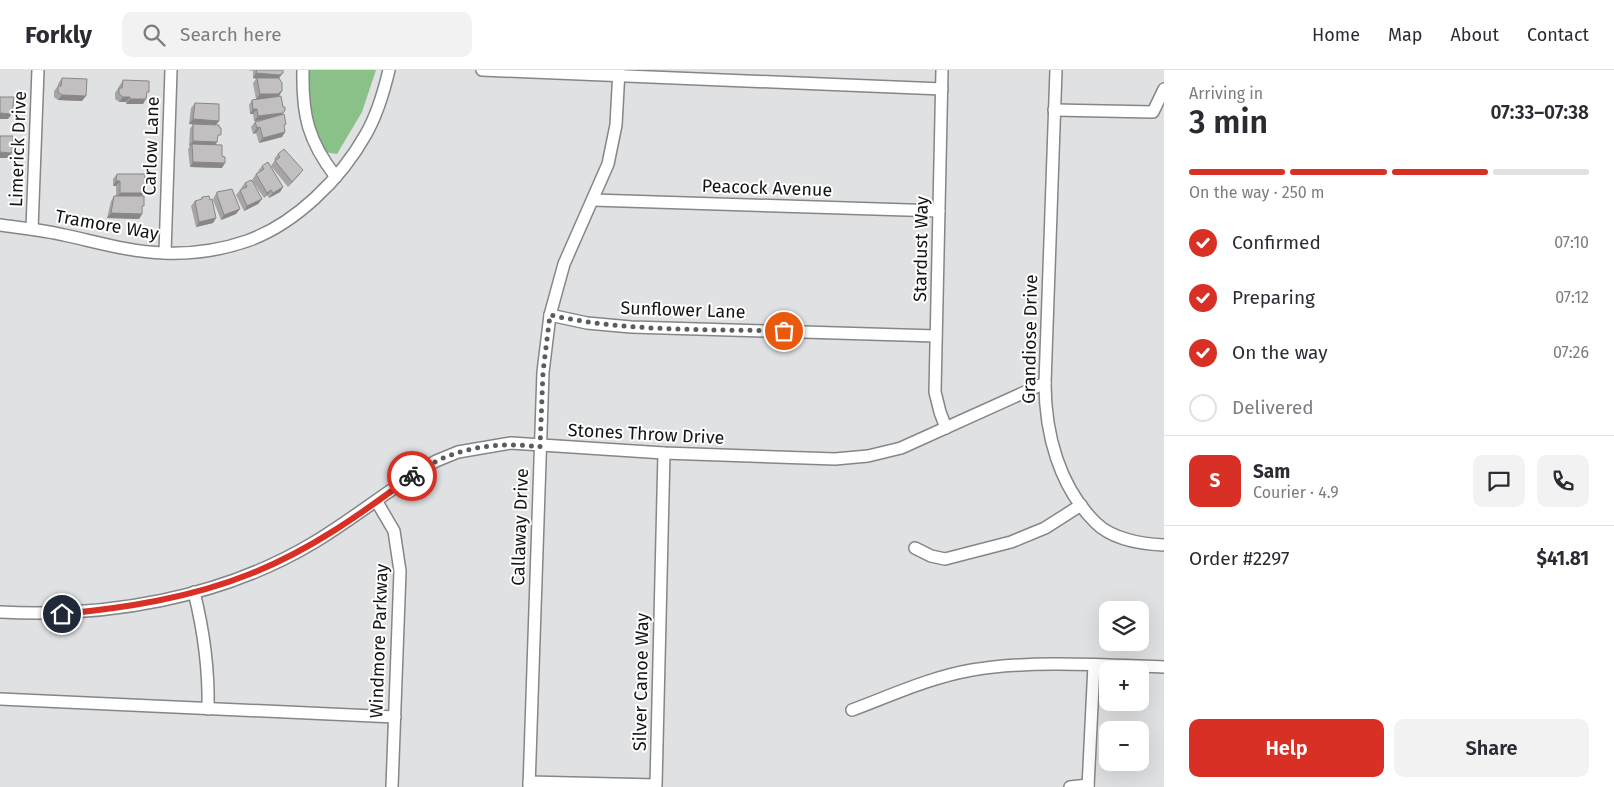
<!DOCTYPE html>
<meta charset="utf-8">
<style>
body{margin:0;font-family:"Fira Sans",sans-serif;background:#f2f2f3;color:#2b2b33;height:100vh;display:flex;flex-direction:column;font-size:19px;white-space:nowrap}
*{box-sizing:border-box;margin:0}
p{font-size:16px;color:#7c7c81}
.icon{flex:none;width:28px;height:28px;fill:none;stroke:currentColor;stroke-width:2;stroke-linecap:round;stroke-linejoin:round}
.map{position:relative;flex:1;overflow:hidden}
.sheet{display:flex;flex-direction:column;background:#fff;width:450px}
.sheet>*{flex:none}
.controls{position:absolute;left:1099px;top:531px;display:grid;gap:10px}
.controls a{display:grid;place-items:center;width:50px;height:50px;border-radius:10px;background:#fff;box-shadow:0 5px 20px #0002;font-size:25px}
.pin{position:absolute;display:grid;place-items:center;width:42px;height:42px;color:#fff;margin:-21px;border:2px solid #fff;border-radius:50%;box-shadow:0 1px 5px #0007}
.courier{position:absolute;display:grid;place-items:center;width:50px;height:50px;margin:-25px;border:4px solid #d93025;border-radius:50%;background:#fff;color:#222;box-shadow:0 1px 6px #0007}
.overview em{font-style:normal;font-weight:600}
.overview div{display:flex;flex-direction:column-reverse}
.overview{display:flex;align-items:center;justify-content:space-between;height:85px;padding:0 25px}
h1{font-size:32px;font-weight:600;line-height:38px}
.bar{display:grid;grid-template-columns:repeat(4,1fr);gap:8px 5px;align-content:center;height:60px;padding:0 25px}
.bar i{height:6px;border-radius:4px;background:#e1e1e2}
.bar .selected{background:#d93025}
.bar p{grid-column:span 4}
.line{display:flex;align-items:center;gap:12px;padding:0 25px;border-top:1px solid #e1e1e2}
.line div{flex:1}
.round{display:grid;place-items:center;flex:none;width:52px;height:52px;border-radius:10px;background:#f2f2f3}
ol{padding:0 25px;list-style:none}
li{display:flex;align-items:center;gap:15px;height:55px}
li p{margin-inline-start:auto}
li .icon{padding:5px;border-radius:50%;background:#d93025;color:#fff;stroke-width:4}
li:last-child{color:#7c7c81}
li i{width:28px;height:28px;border:2px solid #e1e1e2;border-radius:50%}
.button{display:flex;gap:10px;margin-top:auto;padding:10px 25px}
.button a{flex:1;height:58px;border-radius:10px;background:#d93025;color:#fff;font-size:20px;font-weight:600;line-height:58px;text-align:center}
.button a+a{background:#f2f2f3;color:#2b2b33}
header{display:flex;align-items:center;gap:30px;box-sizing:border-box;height:70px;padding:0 25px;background:#fff;border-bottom:1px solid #e1e1e2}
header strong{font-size:24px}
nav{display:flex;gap:28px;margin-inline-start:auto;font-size:18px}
.search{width:350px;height:45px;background:#f2f2f3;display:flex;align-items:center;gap:12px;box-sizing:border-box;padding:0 18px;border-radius:10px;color:#7c7c81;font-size:19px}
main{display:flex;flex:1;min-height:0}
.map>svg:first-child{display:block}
.green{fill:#8ac189}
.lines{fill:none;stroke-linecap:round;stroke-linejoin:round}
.street-casing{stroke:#848688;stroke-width:14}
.street{stroke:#fff;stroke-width:11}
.wall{fill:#a7a4a5}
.shaded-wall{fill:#888686}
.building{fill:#c2bfc0;stroke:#888686}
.done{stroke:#5a5c5d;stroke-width:5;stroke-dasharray:0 9}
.route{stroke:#d93025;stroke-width:6}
.labels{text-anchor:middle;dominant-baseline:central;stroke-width:4;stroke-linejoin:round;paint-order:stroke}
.street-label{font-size:18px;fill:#131415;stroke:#fff}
</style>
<header>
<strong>Forkly</strong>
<div class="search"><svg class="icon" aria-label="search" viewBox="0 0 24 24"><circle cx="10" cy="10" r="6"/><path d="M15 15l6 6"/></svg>Search here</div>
<nav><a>Home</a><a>Map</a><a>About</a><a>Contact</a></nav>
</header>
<main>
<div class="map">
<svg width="1164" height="717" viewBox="0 0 1164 717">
<rect width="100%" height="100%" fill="#dfe1e3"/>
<path class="green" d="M310 0H376L362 42 337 84 325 82C311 55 309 29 310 0Z"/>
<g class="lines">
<defs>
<g id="street">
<path d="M303 0C302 45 308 71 336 107"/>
<path d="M482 0 942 19"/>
<path d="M942 0 935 322 940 342 946 358"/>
<path d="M1056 0 1045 313C1045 363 1059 417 1096 453 1112 469 1142 474 1164 475"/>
<path d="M1054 40 1153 42 1164 19"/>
<path d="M593 130 939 141"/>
<path d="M0 155C21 158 43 160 64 165 97 172 129 182 164 183 191 184 221 180 247 171 295 154 341 109 366 64 377 45 384 21 389 0"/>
<path d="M32 159 38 0"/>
<path d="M165 183 171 0"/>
<path d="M550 245 587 253 631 257 936 266"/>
<path d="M377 432 394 461 400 501 392 717"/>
<path d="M915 478 931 486 945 489 1011 472 1045 458 1081 435"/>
<path d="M194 522C204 562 209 598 208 639"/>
<path d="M0 542C106 548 221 528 313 473 355 448 393 416 436 391L458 382 511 373 664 383 835 389 868 386 901 378 1045 313"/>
<path d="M0 629 395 647"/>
<path d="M852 640C892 625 931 607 972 600 1030 590 1105 595 1164 597"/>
<path d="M529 712 656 715 664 383"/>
<path d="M529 717 543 302 550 245 564 194 608 94 616 55 619 0"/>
<path d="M1070 717 1088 715"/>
<path d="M1088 717 1094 595"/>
</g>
</defs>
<use href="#street" class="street-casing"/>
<use href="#street" class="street"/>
</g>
<g class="wall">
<path d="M248 0H283L279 8 282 21 278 27 285 62 282 67 259 73 256 63 253 64 251 57 255 52 263 50 254 51 253 44H250L249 35 252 30 261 29H256L253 13 256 9 253 8V1Z"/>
<path d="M62 8 82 31 58 30 54 27V21L58 16V14Z"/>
<path d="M123 10 147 25 143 34H126V32H119L115 29V23Z"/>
<path d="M195 33 219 51 216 55 217 70 216 75 222 98 190 97 188 79 190 76H189L190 59 193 54H189L191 38Z"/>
<path d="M278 84 299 105 288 117 271 96 275 90 274 89Z"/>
<path d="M262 96 283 117 280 122 269 128 267 125 264 128 252 110 256 104 259 102 258 101Z"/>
<path d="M117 104 144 123 142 126V144L139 149 107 148 111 131 114 126H116V116H113V109Z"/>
<path d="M245 113 262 129 258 134 244 141 236 125 240 120 242 119 241 118Z"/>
<path d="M217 122 236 144 221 150 213 130 214 127Z"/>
<path d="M202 127 210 130 216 148 213 153 196 157 191 136 195 131 200 130Z"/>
</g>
<g class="shaded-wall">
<path d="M256 3H283L279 8 276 10 253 8Z"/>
<path d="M282 21 279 26 275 29H256L260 24Z"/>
<path d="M62 25 86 26 82 31 58 30Z"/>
<path d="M123 27H130L126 32H119Z"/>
<path d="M130 29H146L143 34H126Z"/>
<path d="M253 39H257L253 44H250Z"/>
<path d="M285 40 279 48 254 51 258 46Z"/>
<path d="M0 43 12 44 8 49H0Z"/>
<path d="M193 49 219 51 215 56 189 54Z"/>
<path d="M260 57 256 63 253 64 257 58Z"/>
<path d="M285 62 282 67 259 73 263 68Z"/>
<path d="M193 71 217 72 214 77 192 74 190 76H189Z"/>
<path d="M0 82 12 83 8 88H0Z"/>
<path d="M193 92 225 93 222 98 190 97Z"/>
<path d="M303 100 299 105 288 117 292 112Z"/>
<path d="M116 111H120L116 116H113Z"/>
<path d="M283 117 280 122 269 128 273 123Z"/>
<path d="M271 120 267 125 264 128 267 123Z"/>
<path d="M120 123H144L140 128H116Z"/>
<path d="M262 129 258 134 244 141 247 136Z"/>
<path d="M240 139 236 144 221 150 224 145Z"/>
<path d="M111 143 142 144 139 149 107 148Z"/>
<path d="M216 148 213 153 196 157 199 152Z"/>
</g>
<g class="building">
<path d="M257 0H283V3L280 5 256 3Z"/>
<path d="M62 8 87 9 86 26 62 25 58 22V16H61Z"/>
<path d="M257 8H279L282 13V21L278 24H260Z"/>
<path d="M123 10 149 11V22H147L146 29H130V27H123L119 24V18H122Z"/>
<path d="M281 26 283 37H285V40L283 43 258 46 257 39H253L252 30Z"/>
<path d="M0 27H14L12 44 0 43Z"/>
<path d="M195 33 219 34V51L193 49Z"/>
<path d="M284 44 286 54 284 55 285 62 263 68 260 57 257 58 255 52Z"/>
<path d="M193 54 219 55V57L221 58V65H218L217 72 193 71Z"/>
<path d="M0 66H13L12 83 0 82Z"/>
<path d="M192 74 222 75V86L225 87V93L193 92Z"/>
<path d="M284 79 303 100 292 112 275 91 280 87 278 84Z"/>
<path d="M268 92 283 117 273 123 271 120 267 123 256 104 264 99 262 96Z"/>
<path d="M117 104H145L144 123H120V111H116Z"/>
<path d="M251 110 253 112 262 129 247 136 240 120 247 117 245 113Z"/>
<path d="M232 119 240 139 224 145 217 125V122Z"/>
<path d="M114 126H144V136H142V144L111 143Z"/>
<path d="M209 126 210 130 212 129 216 148 199 152 195 131 202 129V127Z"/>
</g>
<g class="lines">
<path class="done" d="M412 406C450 378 494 371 540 377L543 302 550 245C626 262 706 259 784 261"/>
<path class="route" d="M62 544C125 538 190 528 250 504 309 481 361 444 412 406"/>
</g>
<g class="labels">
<g class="street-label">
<text transform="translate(151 76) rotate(-88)">Carlow Lane</text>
<text transform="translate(18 79) rotate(-88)">Limerick Drive</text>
<text transform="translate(767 118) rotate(2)">Peacock Avenue</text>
<text transform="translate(107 155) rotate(10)">Tramore Way</text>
<text transform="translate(921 179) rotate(-89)">Stardust Way</text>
<text transform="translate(683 240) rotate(2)">Sunflower Lane</text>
<text transform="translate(1030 269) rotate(-89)">Grandiose Drive</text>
<text transform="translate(646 364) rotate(3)">Stones Throw Drive</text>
<text transform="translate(520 457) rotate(-88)">Callaway Drive</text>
<text transform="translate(379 571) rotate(-88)">Windmore Parkway</text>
<text transform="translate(641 612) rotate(-89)">Silver Canoe Way</text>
</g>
</g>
</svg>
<div class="controls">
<a><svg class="icon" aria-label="layers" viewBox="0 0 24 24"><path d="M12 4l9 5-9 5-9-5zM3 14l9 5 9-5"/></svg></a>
<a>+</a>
<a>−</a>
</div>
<div class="pin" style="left:784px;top:261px;background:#ea580c"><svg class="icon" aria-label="bag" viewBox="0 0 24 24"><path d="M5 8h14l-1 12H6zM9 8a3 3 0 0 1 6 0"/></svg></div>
<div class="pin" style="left:62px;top:544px;background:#1f2937"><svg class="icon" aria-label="home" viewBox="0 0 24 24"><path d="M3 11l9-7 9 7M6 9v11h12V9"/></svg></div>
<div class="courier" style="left:412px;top:406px"><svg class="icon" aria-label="bike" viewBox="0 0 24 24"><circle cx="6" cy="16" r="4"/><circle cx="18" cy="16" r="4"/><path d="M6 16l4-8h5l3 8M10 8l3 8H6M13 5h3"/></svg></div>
</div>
<section class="sheet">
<div class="overview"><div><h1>3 min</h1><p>Arriving in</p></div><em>07:33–07:38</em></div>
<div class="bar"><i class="selected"></i><i class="selected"></i><i class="selected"></i><i></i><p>On the way · 250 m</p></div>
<ol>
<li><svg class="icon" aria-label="check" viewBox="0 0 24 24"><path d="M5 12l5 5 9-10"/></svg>Confirmed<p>07:10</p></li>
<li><svg class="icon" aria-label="check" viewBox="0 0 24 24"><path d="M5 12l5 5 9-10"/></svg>Preparing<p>07:12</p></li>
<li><svg class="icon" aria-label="check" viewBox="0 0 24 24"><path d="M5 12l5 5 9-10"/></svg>On the way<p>07:26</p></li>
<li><i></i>Delivered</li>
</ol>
<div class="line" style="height:90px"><b class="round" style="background:#d93025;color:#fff">S</b><div><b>Sam</b><p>Courier · 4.9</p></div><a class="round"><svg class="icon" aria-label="chat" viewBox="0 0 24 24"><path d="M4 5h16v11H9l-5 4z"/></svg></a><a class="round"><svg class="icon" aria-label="phone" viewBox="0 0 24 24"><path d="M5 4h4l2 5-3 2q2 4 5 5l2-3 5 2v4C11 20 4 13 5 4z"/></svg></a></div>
<div class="line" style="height:65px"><div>Order #2297</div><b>$41.81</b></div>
<div class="button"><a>Help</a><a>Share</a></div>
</section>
</main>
